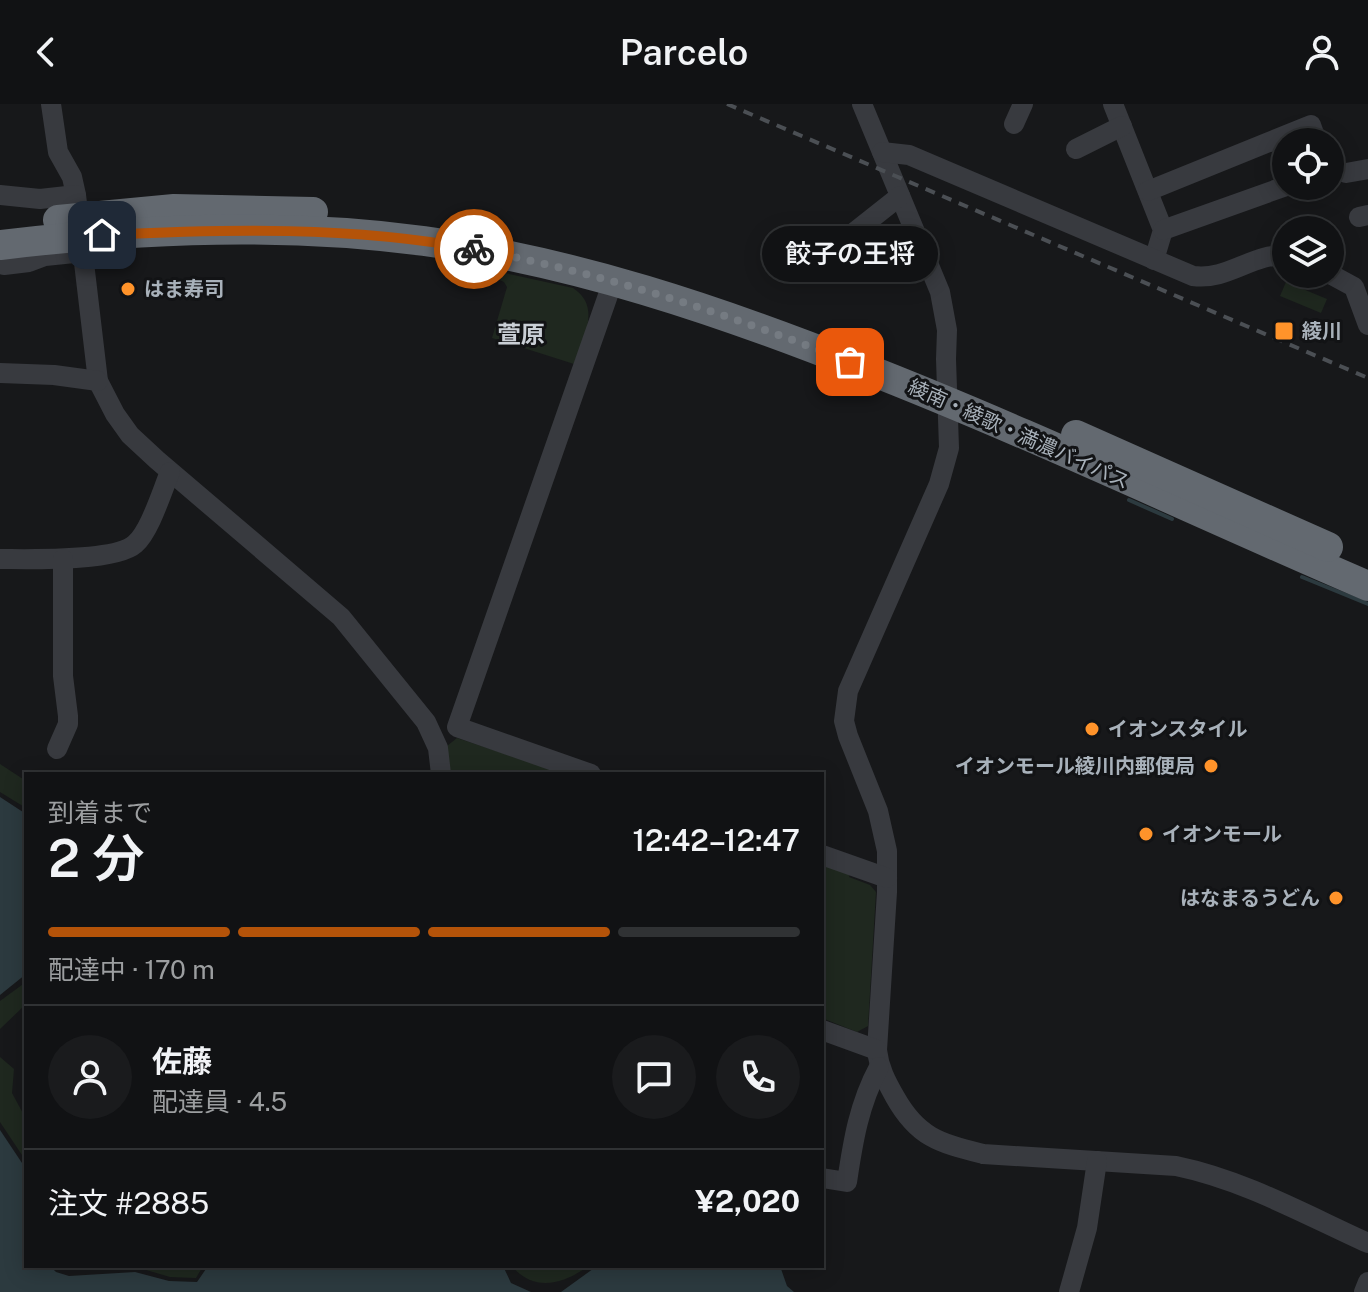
<!DOCTYPE html>
<html lang="ja">
<meta charset="utf-8">
<style>
body{margin:0;font-family:"Public Sans","Noto Sans JP",sans-serif;background:#1a1b1d;color:#f1f3f6;height:100vh;display:flex;flex-direction:column;font-size:30px;white-space:nowrap}
*{box-sizing:border-box;margin:0}
p{font-size:26px;color:#9c9ea0}
.icon{flex:none;width:44px;height:44px;fill:none;stroke:currentColor;stroke-width:2;stroke-linecap:round;stroke-linejoin:round}
.map{position:relative;flex:1;overflow:hidden}
.details{position:absolute;left:24px;top:668px;width:800px;height:496px;display:flex;flex-direction:column;background:#111214;border-radius:0px;box-shadow:0 4px 20px #0003,0 0 0 2px #303234}
.details>*{flex:none}
.tools{position:absolute;left:1272px;top:24px;display:grid;gap:16px}
.tools a{display:grid;place-items:center;width:72px;height:72px;border-radius:50%;background:#111214;box-shadow:0 4px 20px #0003,0 0 0 2px #303234;font-size:40px}
.pin{position:absolute;display:grid;place-items:center;width:68px;height:68px;color:#fff;margin:-34px;border-radius:16px;box-shadow:0 4px 12px #0006}
.courier{position:absolute;display:grid;place-items:center;width:80px;height:80px;margin:-40px;border:6px solid #b45309;border-radius:50%;background:#fff;color:#222;box-shadow:0 2px 10px #0007}
.bubble{position:absolute;height:56px;border-radius:28px;background:#111214;box-shadow:0 4px 20px #0003,0 0 0 2px #303234;font-size:26px;font-weight:600;line-height:56px;text-align:center}
.summary em{font-style:normal;font-weight:600}
.summary div{display:flex;flex-direction:column-reverse}
.summary{display:flex;align-items:center;justify-content:space-between;height:136px;padding:0 24px}
h1{font-size:52px;font-weight:600;line-height:60px}
.bar{display:grid;grid-template-columns:repeat(4,1fr);gap:12px 8px;align-content:center;height:96px;padding:0 24px}
.bar i{height:10px;border-radius:6px;background:#303234}
.bar .current{background:#b45309}
.bar p{grid-column:span 4}
.line{display:flex;align-items:center;gap:20px;padding:0 24px;border-top:2px solid #303234}
.line div{flex:1}
.round{display:grid;place-items:center;flex:none;width:84px;height:84px;border-radius:42px;background:#1a1b1d}
header{display:flex;justify-content:space-between;align-items:center;height:104px;padding:0 24px;background:#111214;font-size:36px;font-weight:600}
.map>svg:first-child{display:block}
.green{fill:#1f281f}
.water{fill:#2c3a3f}
.lines{fill:none;stroke-linecap:round;stroke-linejoin:round}
.stream{stroke:#2c3a3f;stroke-width:4}
.minor{stroke:#383a3f;stroke-width:20}
.highway{stroke:#636970;stroke-width:30}
.rail{stroke:#4b4f54;stroke-width:4;stroke-dasharray:10 8;stroke-linecap:butt}
.done{stroke:#757b82;stroke-width:8;stroke-dasharray:0 14.4}
.route{stroke:#b45309;stroke-width:10}
.poi-dot{fill:#ff932a;stroke:#121315;stroke-width:3}
.labels{text-anchor:middle;dominant-baseline:central;stroke-width:6;stroke-linejoin:round;paint-order:stroke}
.poi-label{font-size:20px;font-weight:bold;fill:#a8b1ba;stroke:#121315;text-anchor:start}
.street-label{font-size:20px;fill:#a8b1ba;stroke:#121315}
.quarter-label{font-size:24px;font-weight:bold;fill:#cacfd6;stroke:#121315}
</style>
<header><svg class="icon" aria-label="back" viewBox="0 0 24 24"><path d="M15 5l-7 7 7 7"/></svg>Parcelo<svg class="icon" aria-label="person" viewBox="0 0 24 24"><circle cx="12" cy="8" r="4"/><path d="M4 21q1-7 8-7t8 7"/></svg></header>
<div class="map">
<svg width="1368" height="1188" viewBox="0 0 1368 1188">
<rect width="100%" height="100%" fill="#17181a"/>
<g class="green">
<path d="M487 165 573 184C602 203 583 234 574 260L492 234 507 183 504 178 488 171Z"/>
<path d="M1286 178 1327 195 1321 209 1280 192Z"/>
<path d="M457 634 566 670H447V642Z"/>
<path d="M0 660 26 677V704L0 688Z"/>
<path d="M822 760 850 769 849 773 870 781 876 788 868 922 857 928 822 914Z"/>
<path d="M26 878V900L0 925V897Z"/>
<path d="M0 953 14 965 12 989 26 1015V1057L0 1018Z"/>
<path d="M68 1162H203L196 1174 170 1173 136 1163 72 1166Z"/>
<path d="M512 1162H588C563 1181 533 1188 512 1162Z"/>
</g>
<g class="water">
<path d="M0 693 26 710V870L0 891Z"/>
<path d="M0 1026 26 1065V1162H50L56 1168 69 1172 135 1168 169 1177 197 1178 208 1162H503L511 1179 531 1188H0Z"/>
<path d="M597 1162H780L787 1182 794 1188H561Z"/>
</g>
<g class="lines">
<g class="stream">
<path d="M1129 396 1172 415"/>
<path d="M1302 473 1368 500"/>
</g>
<g class="minor">
<path d="M51 0 58 48 72 73 76 91 98 277 115 310 130 331 157 356 341 513 426 618 438 644 441 670"/>
<path d="M862 0 940 188 947 226 946 255 949 344 939 380 848 587 844 617 848 632 878 707 887 747V788L877 946C879 964 886 977 895 993 918 1034 940 1039 983 1050L1176 1062C1244 1076 1306 1111 1368 1139"/>
<path d="M1113 0 1163 126 1154 156"/>
<path d="M1014 20 1023 0"/>
<path d="M1076 45 1122 22"/>
<path d="M882 48 909 51 1193 172C1228 177 1254 148 1286 152"/>
<path d="M1346 69 1368 65"/>
<path d="M1148 87 1311 21 1317 38"/>
<path d="M0 91 40 95 76 91"/>
<path d="M1359 113 1368 111"/>
<path d="M1163 126 1286 82"/>
<path d="M3 156 4 161 29 158 45 152 84 148"/>
<path d="M778 156 819 152 833 145 900 92"/>
<path d="M1330 170 1354 183 1368 221"/>
<path d="M0 269 54 271 98 277"/>
<path d="M0 455C27 455 115 458 135 440 150 427 162 387 170 368"/>
<path d="M57 645 68 620V612L63 572V455"/>
<path d="M591 670 457 623 613 177"/>
<path d="M822 751 887 774"/>
<path d="M822 926 877 946"/>
<path d="M822 1074 847 1078C853 1037 859 1000 879 963"/>
<path d="M1069 1188 1087 1124 1097 1057"/>
<path d="M1364 1188 1368 1178"/>
</g>
<g class="highway">
<path d="M58 116 174 105 313 108"/>
<path d="M0 141C140 124 284 118 424 137 575 158 718 206 859 262 1031 329 1198 409 1368 482"/>
<path d="M1076 331 1328 443"/>
</g>
<path class="rail" d="M727 0 1368 274"/>
</g>
<g class="lines">
<path class="done" d="M474 145C606 170 725 209 850 258"/>
<path class="route" d="M102 131C227 125 351 122 474 145"/>
</g>
<g class="poi-dot">
<circle cx="128" cy="185" r="8"/>
<rect x="1274" y="217" width="20" height="20" rx="4"/>
<circle cx="1092" cy="625" r="8"/>
<circle cx="1211" cy="662" r="8"/>
<circle cx="1146" cy="730" r="8"/>
<circle cx="1336" cy="794" r="8"/>
</g>
<g class="labels">
<g class="poi-label">
<text x="144" y="185">はま寿司</text>
<text x="1302" y="227">綾川</text>
<text x="1108" y="625">イオンスタイル</text>
<text x="1195" y="662" text-anchor="end">イオンモール綾川内郵便局</text>
<text x="1162" y="730">イオンモール</text>
<text x="1320" y="794" text-anchor="end">はなまるうどん</text>
</g>
<g class="street-label">
<text transform="translate(1019 330) rotate(24)">綾南・綾歌・満濃バイパス</text>
</g>
<g class="quarter-label">
<text x="521" y="230">萱原</text>
</g>
</g>
</svg>
<div class="tools">
<a><svg class="icon" aria-label="locate" viewBox="0 0 24 24"><circle cx="12" cy="12" r="6"/><path d="M12 2v4M12 18v4M2 12h4M18 12h4"/></svg></a>
<a><svg class="icon" aria-label="layers" viewBox="0 0 24 24"><path d="M12 4l9 5-9 5-9-5zM3 14l9 5 9-5"/></svg></a>
</div>
<div class="pin" style="left:850px;top:258px;background:#ea580c"><svg class="icon" aria-label="bag" viewBox="0 0 24 24"><path d="M5 8h14l-1 12H6zM9 8a3 3 0 0 1 6 0"/></svg></div>
<div class="pin" style="left:102px;top:131px;background:#1f2937"><svg class="icon" aria-label="home" viewBox="0 0 24 24"><path d="M3 11l9-7 9 7M6 9v11h12V9"/></svg></div>
<div class="courier" style="left:474px;top:145px"><svg class="icon" aria-label="bike" viewBox="0 0 24 24"><circle cx="6" cy="16" r="4"/><circle cx="18" cy="16" r="4"/><path d="M6 16l4-8h5l3 8M10 8l3 8H6M13 5h3"/></svg></div>
<div class="bubble" style="left:762px;top:122px;width:176px">餃子の王将</div>
<section class="details">
<div class="summary"><div><h1>2 分</h1><p>到着まで</p></div><em>12:42–12:47</em></div>
<div class="bar"><i class="current"></i><i class="current"></i><i class="current"></i><i></i><p>配達中 · 170 m</p></div>
<div class="line" style="height:144px"><a class="round"><svg class="icon" aria-label="person" viewBox="0 0 24 24"><circle cx="12" cy="8" r="4"/><path d="M4 21q1-7 8-7t8 7"/></svg></a><div><b>佐藤</b><p>配達員 · 4.5</p></div><a class="round"><svg class="icon" aria-label="chat" viewBox="0 0 24 24"><path d="M4 5h16v11H9l-5 4z"/></svg></a><a class="round"><svg class="icon" aria-label="phone" viewBox="0 0 24 24"><path d="M5 4h4l2 5-3 2q2 4 5 5l2-3 5 2v4C11 20 4 13 5 4z"/></svg></a></div>
<div class="line" style="height:104px"><div>注文 #2885</div><b>¥2,020</b></div>
</section>
</div>
